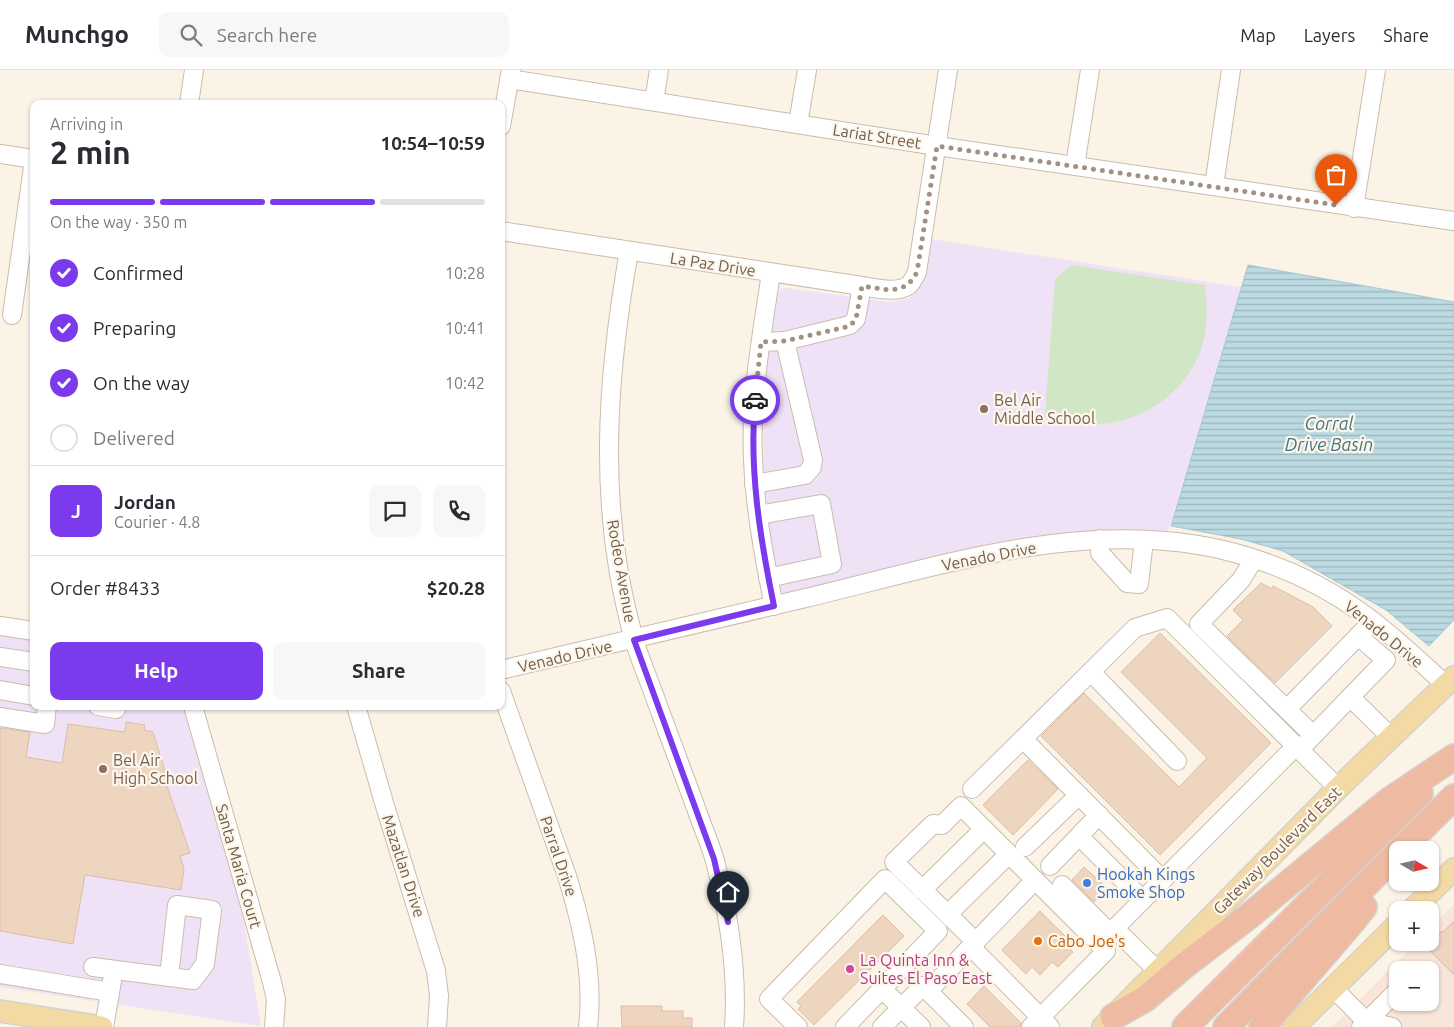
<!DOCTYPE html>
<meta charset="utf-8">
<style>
body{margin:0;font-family:Ubuntu,sans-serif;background:#f7f7f7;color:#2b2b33;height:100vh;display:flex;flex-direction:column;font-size:19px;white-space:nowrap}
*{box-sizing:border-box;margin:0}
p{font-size:16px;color:#7c7c81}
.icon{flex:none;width:28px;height:28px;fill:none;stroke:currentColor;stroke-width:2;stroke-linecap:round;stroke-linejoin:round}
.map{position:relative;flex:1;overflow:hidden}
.details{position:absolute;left:30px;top:30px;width:475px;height:610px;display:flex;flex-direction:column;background:#fff;border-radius:10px;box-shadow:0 1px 4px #0004}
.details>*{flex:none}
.needle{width:32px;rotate:99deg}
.tools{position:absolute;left:1389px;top:771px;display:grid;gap:10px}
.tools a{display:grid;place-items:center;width:50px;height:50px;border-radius:10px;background:#fff;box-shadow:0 1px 4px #0004;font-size:25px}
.pin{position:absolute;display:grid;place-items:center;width:42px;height:42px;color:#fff;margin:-51px -21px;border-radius:50% 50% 50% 0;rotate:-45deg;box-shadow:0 0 5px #0007}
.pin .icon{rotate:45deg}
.courier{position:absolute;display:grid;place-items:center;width:50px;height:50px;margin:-25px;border:4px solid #7c3aed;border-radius:50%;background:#fff;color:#222;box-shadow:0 1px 6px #0007}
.headline em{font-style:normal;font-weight:600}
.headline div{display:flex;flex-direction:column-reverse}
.headline{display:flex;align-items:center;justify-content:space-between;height:85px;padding:0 20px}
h1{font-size:32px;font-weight:600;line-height:38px}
.bar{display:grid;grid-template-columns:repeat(4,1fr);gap:8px 5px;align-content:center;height:60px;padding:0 20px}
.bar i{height:6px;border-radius:4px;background:#e1e1e2}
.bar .current{background:#7c3aed}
.bar p{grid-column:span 4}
.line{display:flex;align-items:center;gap:12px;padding:0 20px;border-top:1px solid #e1e1e2}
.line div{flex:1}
.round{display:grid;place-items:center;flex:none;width:52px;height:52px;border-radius:10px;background:#f7f7f7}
ol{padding:0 20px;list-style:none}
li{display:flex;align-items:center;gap:15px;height:55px}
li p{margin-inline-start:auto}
li .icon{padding:5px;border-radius:50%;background:#7c3aed;color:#fff;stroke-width:4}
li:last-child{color:#7c7c81}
li i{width:28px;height:28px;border:2px solid #e1e1e2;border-radius:50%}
.cta{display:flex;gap:10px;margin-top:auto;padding:10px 20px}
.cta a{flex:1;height:58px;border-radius:10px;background:#7c3aed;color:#fff;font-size:20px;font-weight:600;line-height:58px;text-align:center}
.cta a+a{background:#f7f7f7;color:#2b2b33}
header{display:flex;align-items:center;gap:30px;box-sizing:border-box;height:70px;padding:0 25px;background:#fff;border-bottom:1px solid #e1e1e2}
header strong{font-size:24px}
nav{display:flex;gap:28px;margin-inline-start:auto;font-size:18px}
.search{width:350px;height:45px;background:#f7f7f7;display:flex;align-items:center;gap:12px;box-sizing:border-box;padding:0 18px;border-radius:10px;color:#7c7c81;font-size:19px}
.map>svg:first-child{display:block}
.commercial{fill:#f9e6da;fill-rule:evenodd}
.education{fill:#f0e2f6}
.pitch{fill:#d1e6c5}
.water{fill:url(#water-rules);stroke:#a3c8d2}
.building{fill:#edd5c0;stroke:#debda2}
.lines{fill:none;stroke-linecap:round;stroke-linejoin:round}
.minor-casing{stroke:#cbbcad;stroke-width:20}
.major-casing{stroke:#d7d1cd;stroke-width:24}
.highway-casing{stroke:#d7d1cd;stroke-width:28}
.minor{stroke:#fff;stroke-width:18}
.major{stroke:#f3daa4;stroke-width:21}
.highway{stroke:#eebba2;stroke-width:25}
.done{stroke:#a19183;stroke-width:5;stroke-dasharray:0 9}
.route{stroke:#7c3aed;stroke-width:6}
.education-dot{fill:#8d6e63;stroke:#fdf7eb;stroke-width:2}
.shop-dot{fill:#3f7fe0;stroke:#fdf7eb;stroke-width:2}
.food-dot{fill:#e8710a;stroke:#fdf7eb;stroke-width:2}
.hotel-dot{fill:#d1479c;stroke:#fdf7eb;stroke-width:2}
.labels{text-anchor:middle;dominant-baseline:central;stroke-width:4.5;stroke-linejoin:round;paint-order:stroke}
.street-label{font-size:16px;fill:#715c4d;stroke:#fdf7eb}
.education-label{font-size:16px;fill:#785e54;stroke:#fdf7eb;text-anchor:start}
.shop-label{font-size:16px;fill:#366cbe;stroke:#fdf7eb;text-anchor:start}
.food-label{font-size:16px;fill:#c56008;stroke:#fdf7eb;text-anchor:start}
.hotel-label{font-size:16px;fill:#b23c85;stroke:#fdf7eb;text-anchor:start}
.water-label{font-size:18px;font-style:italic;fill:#497482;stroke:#fdf7eb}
</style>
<header>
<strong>Munchgo</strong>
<div class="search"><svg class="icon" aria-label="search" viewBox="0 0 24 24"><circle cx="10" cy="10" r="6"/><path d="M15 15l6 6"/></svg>Search here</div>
<nav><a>Map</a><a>Layers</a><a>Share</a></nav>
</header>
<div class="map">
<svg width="1454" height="957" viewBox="0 0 1454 957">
<defs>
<pattern id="water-rules" width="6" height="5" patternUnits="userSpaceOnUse" patternTransform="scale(1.25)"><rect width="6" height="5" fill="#bcdae2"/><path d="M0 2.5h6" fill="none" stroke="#9db4b9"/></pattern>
</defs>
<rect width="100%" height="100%" fill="#faf3e6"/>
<path class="commercial" d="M1454 834V957H1332L1416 873 1430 872V858ZM1398 900H1430V932H1398Z"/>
<g class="education">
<path d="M931 169 1241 217 1168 462 1119 460 1069 464 780 527 764 432 763 397 765 317 777 225 782 218H786L883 231 894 232 909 228 920 217 925 207Z"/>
<path d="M0 563 34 568V636H185L229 761 261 956 0 917Z"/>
</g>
<path class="pitch" d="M1071 195 1205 215C1208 240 1208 268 1196 291 1179 326 1141 351 1102 354 1089 355 1076 353 1064 350 1057 348 1052 346 1045 344L1055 209Z"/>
<path class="water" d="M1248 195 1454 232V550L1429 576 1386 540 1283 481 1241 469 1171 456Z"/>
<g class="building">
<path d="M1261 513 1272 519 1273 516 1313 537 1332 556 1275 613 1227 566 1243 550 1233 540Z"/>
<path d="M1160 563 1271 673 1160 785 1041 666 1084 623 1179 717 1207 688 1121 602Z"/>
<path d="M126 652 145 655 144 660 153 662 167 708 166 713 190 783 180 786 184 799 181 820 85 805 73 874 0 861V658L30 662 26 687 62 693 68 654 125 662Z"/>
<path d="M1028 690 1058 719 1013 765 983 735Z"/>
<path d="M1084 797 1107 818 1094 832 1072 810Z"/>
<path d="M1040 841 1068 869 1064 873 1073 882 1058 897 1052 892 1040 905 1032 897 1026 904 1002 880Z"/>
<path d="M883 845 904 866 814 955 798 939 801 936 797 932Z"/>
<path d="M1454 851V905L1427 878 1434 870 1435 866 1438 862H1443Z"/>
<path d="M984 916 1021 953V957H990L967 934Z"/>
<path d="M621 936H662V941H683V948H692V957H622Z"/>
</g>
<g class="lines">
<defs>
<g id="minor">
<path d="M509 9 937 76 1454 151"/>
<path d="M654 31 659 0"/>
<path d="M189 34 194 0"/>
<path d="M798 54 807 0"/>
<path d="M501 56 511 0"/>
<path d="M0 84 34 89"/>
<path d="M1075 96 1090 0"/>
<path d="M1214 116 1231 0"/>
<path d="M1354 138 1376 0"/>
<path d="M501 161 862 216C875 218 897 224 909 215 912 212 915 206 917 202L948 0"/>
<path d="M629 181C606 311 597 440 634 569 640 591 650 612 657 633 670 668 683 703 696 738 702 756 710 773 715 791 729 845 738 901 734 957"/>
<path d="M771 203C762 264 750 327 753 389 755 439 764 487 774 536"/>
<path d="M12 245 34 90"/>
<path d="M785 271 850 255 856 249 862 216"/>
<path d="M754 414 805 405 812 397 813 390 785 271 761 272"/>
<path d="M758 445 821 434 832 494 768 508"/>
<path d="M1100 469V483L1127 513 1139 514 1144 470"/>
<path d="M1254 489 1241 510 1199 554 1313 665"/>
<path d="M0 556 34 561"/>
<path d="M0 587 34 592"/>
<path d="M501 600C604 576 707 552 810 527 947 494 1094 445 1235 483 1280 495 1325 516 1362 543 1392 564 1419 591 1446 615"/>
<path d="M1091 602 1177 691"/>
<path d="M0 620 34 626"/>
<path d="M501 621 567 806C582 855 594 905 588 957"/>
<path d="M1350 627 1391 667"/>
<path d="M98 636 116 639V636"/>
<path d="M193 636 272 912 276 930 274 957"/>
<path d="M356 636 385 736 436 901 439 926 437 957"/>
<path d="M1287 639 1365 559"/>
<path d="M0 647 45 654 47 636"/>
<path d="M1023 669 1163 810"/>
<path d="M1305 674 1386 590 1358 566"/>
<path d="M972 719 1135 558 1167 548 1338 718"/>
<path d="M1079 766 1143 830"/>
<path d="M1025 777 1079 725"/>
<path d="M1050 796 1099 745"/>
<path d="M1062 815 1110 863"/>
<path d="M922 820 984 759"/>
<path d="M948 844 1009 784"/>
<path d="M1114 858 1158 901"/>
<path d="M976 872 894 792 933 754 942 755 961 736 1106 881 1031 957"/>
<path d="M1099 874 1296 676"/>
<path d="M971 877 1050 957"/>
<path d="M93 897 193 910 205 894 212 840 177 835 169 907"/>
<path d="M0 904 110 922"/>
<path d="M923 916 964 957"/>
<path d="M1333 918 1366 951 1392 957"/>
<path d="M882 919 921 957"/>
<path d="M104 957 112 911"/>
<path d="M798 957 769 929 885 809 938 861 845 957"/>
<path d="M882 957 923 916H933L1035 810"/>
<path d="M1361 957 1398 920"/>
</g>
<g id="major">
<path d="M1412 840 1454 799"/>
<path d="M0 941 102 957"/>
<path d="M1103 957 1338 718 1454 607"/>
<path d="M1294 957 1398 854"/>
</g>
<g id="highway">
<path d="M1400 780 1454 727"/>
<path d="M1113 947 1145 929 1180 899 1249 846 1387 732 1454 687"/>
<path d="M1185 957 1420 723"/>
<path d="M1226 957 1398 782"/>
<path d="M1262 957 1353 851 1364 837"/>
</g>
</defs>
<use href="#minor" class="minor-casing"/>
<use href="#major" class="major-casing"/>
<use href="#highway" class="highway-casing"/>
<use href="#minor" class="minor"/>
<use href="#major" class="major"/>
<use href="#highway" class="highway"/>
</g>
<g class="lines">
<path class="done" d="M755 330 761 272 785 271 850 256 856 249 862 216C886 219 904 227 917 202L937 76 1336 135"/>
<path class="route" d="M728 852 714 789 634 570 774 536C760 468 749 400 755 330"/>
</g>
<g class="education-dot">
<circle cx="984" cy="339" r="5"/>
<circle cx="103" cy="699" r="5"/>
</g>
<circle class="shop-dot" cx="1087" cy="813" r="5"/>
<circle class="food-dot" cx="1038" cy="871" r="5"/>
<circle class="hotel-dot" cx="850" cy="899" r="5"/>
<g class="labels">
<g class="street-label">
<text transform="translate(877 66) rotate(9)">Lariat Street</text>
<text transform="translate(713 194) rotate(9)">La Paz Drive</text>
<text transform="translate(989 486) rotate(-11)">Venado Drive</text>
<text transform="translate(622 501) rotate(80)">Rodeo Avenue</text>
<text transform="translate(1384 564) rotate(39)">Venado Drive</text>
<text transform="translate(565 586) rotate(-13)">Venado Drive</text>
<text transform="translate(1277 780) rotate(-45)">Gateway Boulevard East</text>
<text transform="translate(559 786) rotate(71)">Parral Drive</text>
<text transform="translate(239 796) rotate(74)">Santa Maria Court</text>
<text transform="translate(404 796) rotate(72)">Mazatlan Drive</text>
</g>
<g class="education-label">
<text x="994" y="330">Bel Air<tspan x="994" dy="18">Middle School</tspan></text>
<text x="113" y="690">Bel Air<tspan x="113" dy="18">High School</tspan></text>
</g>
<g class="shop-label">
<text x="1097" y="804">Hookah Kings<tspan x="1097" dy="18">Smoke Shop</tspan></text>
</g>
<g class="food-label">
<text x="1048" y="871">Cabo Joe's</text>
</g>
<g class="hotel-label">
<text x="860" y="890">La Quinta Inn &amp;<tspan x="860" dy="18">Suites El Paso East</tspan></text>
</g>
<g class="water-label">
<text x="1329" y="353">Corral<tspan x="1329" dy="21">Drive Basin</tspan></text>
</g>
</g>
</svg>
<div class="tools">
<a><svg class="needle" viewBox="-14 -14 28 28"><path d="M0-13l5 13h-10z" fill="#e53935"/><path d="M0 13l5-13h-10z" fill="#7c7c81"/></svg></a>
<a>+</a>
<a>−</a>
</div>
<div class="pin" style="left:1336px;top:135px;background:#ea580c"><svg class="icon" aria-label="bag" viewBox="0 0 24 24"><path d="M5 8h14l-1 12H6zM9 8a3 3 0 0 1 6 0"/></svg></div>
<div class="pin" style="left:728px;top:852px;background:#1f2937"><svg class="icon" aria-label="home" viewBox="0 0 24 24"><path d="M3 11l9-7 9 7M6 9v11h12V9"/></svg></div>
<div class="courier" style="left:755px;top:330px"><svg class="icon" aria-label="car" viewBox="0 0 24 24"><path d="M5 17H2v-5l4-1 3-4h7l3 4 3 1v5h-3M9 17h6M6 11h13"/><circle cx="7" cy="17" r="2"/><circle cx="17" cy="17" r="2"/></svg></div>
<section class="details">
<div class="headline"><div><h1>2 min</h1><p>Arriving in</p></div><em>10:54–10:59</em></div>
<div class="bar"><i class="current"></i><i class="current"></i><i class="current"></i><i></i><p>On the way · 350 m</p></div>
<ol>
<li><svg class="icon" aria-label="check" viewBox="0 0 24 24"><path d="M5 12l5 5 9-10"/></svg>Confirmed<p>10:28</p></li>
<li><svg class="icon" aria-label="check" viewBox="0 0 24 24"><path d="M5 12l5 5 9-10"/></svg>Preparing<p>10:41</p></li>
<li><svg class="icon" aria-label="check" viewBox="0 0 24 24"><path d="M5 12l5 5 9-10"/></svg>On the way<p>10:42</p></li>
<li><i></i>Delivered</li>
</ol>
<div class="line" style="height:90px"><b class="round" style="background:#7c3aed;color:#fff">J</b><div><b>Jordan</b><p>Courier · 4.8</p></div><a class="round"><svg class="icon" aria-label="chat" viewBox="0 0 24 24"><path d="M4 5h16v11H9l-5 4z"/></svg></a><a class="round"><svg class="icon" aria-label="phone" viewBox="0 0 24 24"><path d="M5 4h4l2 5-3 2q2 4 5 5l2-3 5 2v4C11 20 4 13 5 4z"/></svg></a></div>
<div class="line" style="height:65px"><div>Order #8433</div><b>$20.28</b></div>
<div class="cta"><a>Help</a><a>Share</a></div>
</section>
</div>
